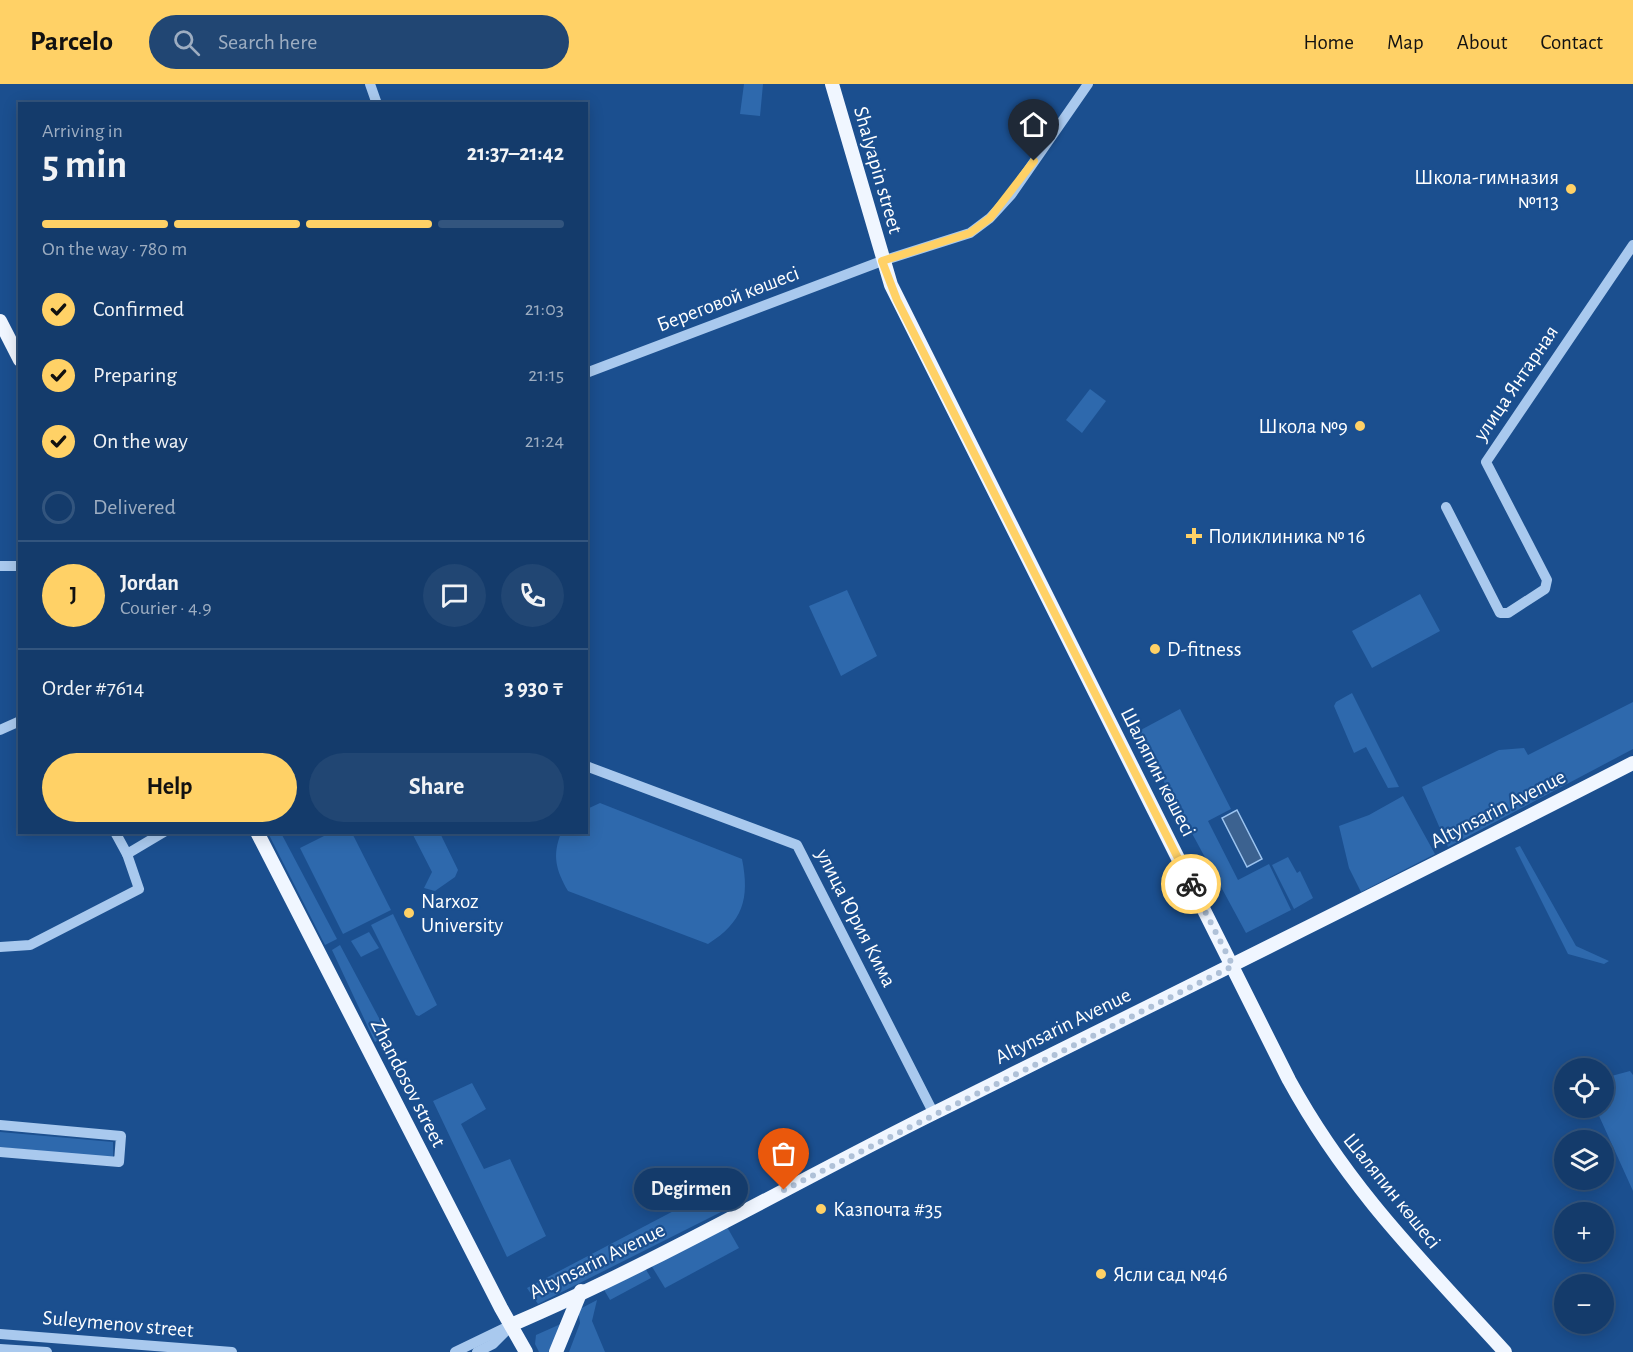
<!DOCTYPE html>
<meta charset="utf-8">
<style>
body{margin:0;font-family:"Alegreya Sans",sans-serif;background:#214673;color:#f1f3f6;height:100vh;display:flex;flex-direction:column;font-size:22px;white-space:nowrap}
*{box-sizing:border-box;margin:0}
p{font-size:20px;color:#9dadc1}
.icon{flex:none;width:33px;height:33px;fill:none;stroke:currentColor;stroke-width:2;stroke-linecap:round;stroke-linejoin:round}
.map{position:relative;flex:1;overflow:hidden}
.sheet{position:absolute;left:18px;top:18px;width:570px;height:732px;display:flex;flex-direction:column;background:#143b6b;border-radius:0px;box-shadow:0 3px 15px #0003,0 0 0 2px #33557e}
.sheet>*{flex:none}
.buttons{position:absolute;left:1554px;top:974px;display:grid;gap:12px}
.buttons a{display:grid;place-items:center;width:60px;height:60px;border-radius:50%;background:#143b6b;box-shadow:0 3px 15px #0003,0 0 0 2px #33557e;font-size:30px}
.pin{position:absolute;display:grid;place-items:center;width:51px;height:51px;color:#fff;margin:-62px -26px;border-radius:50% 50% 50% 0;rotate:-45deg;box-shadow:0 0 6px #0007}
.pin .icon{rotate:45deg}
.courier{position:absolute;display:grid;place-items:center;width:60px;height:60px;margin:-30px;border:4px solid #ffd166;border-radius:50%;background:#fff;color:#222;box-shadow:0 2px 8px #0007}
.bubble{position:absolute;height:42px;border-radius:21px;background:#143b6b;box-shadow:0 3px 15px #0003,0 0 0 2px #33557e;font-size:20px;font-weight:700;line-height:42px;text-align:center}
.head em{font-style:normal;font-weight:700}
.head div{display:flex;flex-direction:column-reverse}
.head{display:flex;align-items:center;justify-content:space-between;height:102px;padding:0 24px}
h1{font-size:39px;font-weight:700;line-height:45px}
.bar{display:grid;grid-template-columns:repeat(4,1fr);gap:9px 6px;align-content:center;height:72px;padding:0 24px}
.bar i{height:8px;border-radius:4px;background:#33557e}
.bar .on{background:#ffd166}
.bar p{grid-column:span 4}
.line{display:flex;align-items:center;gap:15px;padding:0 24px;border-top:2px solid #33557e}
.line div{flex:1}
.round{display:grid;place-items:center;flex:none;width:63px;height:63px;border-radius:32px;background:#214673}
ol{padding:0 24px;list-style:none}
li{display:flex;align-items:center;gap:18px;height:66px}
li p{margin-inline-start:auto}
li .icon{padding:6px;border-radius:50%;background:#ffd166;color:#111;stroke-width:4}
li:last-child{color:#9dadc1}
li i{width:33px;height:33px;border:3px solid #33557e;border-radius:50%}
.button{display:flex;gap:12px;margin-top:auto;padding:12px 24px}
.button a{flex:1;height:69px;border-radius:36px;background:#ffd166;color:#111;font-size:24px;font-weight:700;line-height:69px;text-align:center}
.button a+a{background:#214673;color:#f1f3f6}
header{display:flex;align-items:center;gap:36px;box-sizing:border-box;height:84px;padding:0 30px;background:#ffd166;color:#111}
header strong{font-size:28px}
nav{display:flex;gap:33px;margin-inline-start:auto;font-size:21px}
.search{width:420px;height:54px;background:#214673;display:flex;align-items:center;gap:15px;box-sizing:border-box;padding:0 21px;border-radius:33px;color:#9dadc1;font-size:22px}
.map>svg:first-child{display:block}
.green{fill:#2e69ad}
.water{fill:#3c6290;stroke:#9cc4f0;stroke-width:1.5}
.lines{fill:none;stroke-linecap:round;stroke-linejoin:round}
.minor{stroke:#a9c9ee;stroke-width:10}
.major{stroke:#f0f6ff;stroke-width:14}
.done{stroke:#afc1d8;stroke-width:6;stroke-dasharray:0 10.8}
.route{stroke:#ffd166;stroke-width:8}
.poi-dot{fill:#ffd166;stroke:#1b4f8f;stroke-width:2}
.labels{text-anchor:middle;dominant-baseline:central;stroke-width:4.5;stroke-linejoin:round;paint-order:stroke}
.street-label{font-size:21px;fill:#fff;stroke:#1b4f8f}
.poi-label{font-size:21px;fill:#fff;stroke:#1b4f8f;text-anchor:start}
</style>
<header>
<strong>Parcelo</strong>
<div class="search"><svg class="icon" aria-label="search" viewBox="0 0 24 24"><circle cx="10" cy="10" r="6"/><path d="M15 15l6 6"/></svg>Search here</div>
<nav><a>Home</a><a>Map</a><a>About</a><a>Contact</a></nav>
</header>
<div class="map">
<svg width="1633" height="1268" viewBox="0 0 1633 1268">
<rect width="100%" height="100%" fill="#1b4f8f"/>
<g class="green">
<path d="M744 0H763L760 32 740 30Z"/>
<path d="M1090 305 1106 317 1082 349 1066 336Z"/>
<path d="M847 506 877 572 841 592 809 522Z"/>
<path d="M1420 510 1440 547 1372 584 1352 547Z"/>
<path d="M1352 609 1399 703 1388 704 1366 663 1354 669 1334 622 1336 618Z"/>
<path d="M1633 618V665L1448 763 1422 703 1499 666 1524 664 1528 671Z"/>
<path d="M1180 625 1231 725 1208 737 1238 796 1269 780 1291 826 1246 849 1137 648Z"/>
<path d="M1403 712 1435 770 1361 808 1349 784 1339 742 1369 731Z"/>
<path d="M600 719 742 775C750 815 743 838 708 860L568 807C556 786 552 772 561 749L586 748 587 725Z"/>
<path d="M332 748 352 749 391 826 343 850 300 764Z"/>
<path d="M268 749H281L337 855 325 861Z"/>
<path d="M412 749H440L458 786 455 793 435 807 424 804 432 788Z"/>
<path d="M1520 762 1576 862 1609 877 1604 880 1568 870 1515 764Z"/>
<path d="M1288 773 1297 789 1300 787 1313 814 1294 825 1272 781Z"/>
<path d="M393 830 437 921 419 932 416 931 371 841Z"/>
<path d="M369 848 379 864 361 873 351 857Z"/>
<path d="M340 861 388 951 375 958 332 866Z"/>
<path d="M1630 987 1633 991V1107L1595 1023H1604V994Z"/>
<path d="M472 999 486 1025 461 1040 484 1085 510 1075 546 1152 507 1173 433 1017Z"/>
<path d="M0 1048 113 1058V1074L0 1063Z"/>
<path d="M723 1101 737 1120 538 1220 527 1204Z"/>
<path d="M727 1143 739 1164 665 1204 651 1181Z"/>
<path d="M645 1184 651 1194 610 1216 603 1204Z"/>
<path d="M597 1216 592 1237 605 1268H569L580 1239 578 1226Z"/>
<path d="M563 1239 554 1268H539L535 1260 536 1251Z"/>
</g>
<path class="water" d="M1237 726 1262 775 1247 783 1222 734Z"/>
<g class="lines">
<g class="minor">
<path d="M370 0 377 20"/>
<path d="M586 289 882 177 970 149 990 134 1011 111 1088 0"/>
<path d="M1446 423 1500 529H1508L1545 505 1547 496 1486 378 1633 161"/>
<path d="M0 482H20"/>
<path d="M0 646 20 637"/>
<path d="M586 682 797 761 934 1030"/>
<path d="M115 748 127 770"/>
<path d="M0 863 30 861 139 805 127 770 164 748"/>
<path d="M0 1041 121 1052 119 1078 0 1068"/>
<path d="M0 1250 232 1268"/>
<path d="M0 1265 47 1268"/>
<path d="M455 1268 511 1241"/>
<path d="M477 1268 493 1260 510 1243"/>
</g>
<g class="major">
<path d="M832 0 891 201 1289 996C1348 1104 1423 1178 1505 1268"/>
<path d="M0 237 20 276"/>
<path d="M257 748 501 1224 526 1268"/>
<path d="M511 1241C656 1179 793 1099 934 1029 1168 913 1401 798 1633 679"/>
<path d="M556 1268 581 1207"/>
</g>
</g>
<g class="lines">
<path class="done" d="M784 1106 1233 882 1191 800"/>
<path class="route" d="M1034 77 990 134 970 149 882 177 897 216 1191 800"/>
</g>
<g class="poi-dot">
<circle cx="1571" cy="105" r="6"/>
<circle cx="1360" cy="342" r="6"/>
<path d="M1191 443h6v6h6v6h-6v6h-6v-6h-6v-6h6z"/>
<circle cx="1155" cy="565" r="6"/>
<circle cx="409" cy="829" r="6"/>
<circle cx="821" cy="1125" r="6"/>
<circle cx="1101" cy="1190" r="6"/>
</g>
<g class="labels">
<g class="street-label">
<text transform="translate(878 86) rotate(74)">Shalyapin street</text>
<text transform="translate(728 215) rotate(-21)">Береговой көшесі</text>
<text transform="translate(1516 299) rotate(-56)">улица Янтарная</text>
<text transform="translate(1158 688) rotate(63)">Шаляпин көшесі</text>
<text transform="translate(1498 725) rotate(-27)">Altynsarin Avenue</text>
<text transform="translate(856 834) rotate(63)">улица Юрия Кима</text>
<text transform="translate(1063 942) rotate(-26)">Altynsarin Avenue</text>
<text transform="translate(408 999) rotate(63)">Zhandosov street</text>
<text transform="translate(1392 1107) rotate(51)">Шаляпин көшесі</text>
<text transform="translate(597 1177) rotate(-26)">Altynsarin Avenue</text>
<text transform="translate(118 1240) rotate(5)">Suleymenov street</text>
</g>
<g class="poi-label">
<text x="1559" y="93" text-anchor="end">Школа-гимназия<tspan x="1559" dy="24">№113</tspan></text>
<text x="1348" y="342" text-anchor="end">Школа №9</text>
<text x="1208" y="452">Поликлиника № 16</text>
<text x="1167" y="565">D-fitness</text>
<text x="421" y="817">Narxoz<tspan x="421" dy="24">University</tspan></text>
<text x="833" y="1125">Казпочта #35</text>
<text x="1113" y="1190">Ясли сад №46</text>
</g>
</g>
</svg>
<div class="buttons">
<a><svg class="icon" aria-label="locate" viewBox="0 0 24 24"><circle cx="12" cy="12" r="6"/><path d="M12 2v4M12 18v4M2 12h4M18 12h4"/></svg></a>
<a><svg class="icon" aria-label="layers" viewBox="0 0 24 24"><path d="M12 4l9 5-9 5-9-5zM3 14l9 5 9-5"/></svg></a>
<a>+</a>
<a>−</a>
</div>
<div class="pin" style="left:784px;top:1106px;background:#ea580c"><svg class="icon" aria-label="bag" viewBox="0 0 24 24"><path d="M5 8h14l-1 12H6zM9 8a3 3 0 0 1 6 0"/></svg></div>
<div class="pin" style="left:1034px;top:77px;background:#1f2937"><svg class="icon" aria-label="home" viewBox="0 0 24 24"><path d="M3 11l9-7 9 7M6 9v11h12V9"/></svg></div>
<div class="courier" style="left:1191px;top:800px"><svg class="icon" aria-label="bike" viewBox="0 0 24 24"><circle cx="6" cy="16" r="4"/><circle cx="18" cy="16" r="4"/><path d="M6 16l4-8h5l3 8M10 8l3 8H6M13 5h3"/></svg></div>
<div class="bubble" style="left:634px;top:1084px;width:114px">Degirmen</div>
<section class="sheet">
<div class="head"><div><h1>5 min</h1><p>Arriving in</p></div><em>21:37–21:42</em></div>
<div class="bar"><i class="on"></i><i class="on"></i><i class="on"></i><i></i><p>On the way · 780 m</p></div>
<ol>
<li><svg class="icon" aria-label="check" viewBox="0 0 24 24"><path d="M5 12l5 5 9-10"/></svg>Confirmed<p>21:03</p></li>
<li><svg class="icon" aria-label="check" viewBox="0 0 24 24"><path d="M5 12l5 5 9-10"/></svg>Preparing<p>21:15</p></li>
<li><svg class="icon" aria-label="check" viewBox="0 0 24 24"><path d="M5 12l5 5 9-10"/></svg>On the way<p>21:24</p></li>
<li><i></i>Delivered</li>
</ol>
<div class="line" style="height:108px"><b class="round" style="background:#ffd166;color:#111">J</b><div><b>Jordan</b><p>Courier · 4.9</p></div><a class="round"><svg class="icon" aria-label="chat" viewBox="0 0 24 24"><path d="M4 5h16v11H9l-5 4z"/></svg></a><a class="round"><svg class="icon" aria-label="phone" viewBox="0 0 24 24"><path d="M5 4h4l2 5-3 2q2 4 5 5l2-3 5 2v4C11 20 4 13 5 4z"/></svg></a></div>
<div class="line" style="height:78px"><div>Order #7614</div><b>3 930 ₸</b></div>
<div class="button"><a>Help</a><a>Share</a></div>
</section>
</div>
